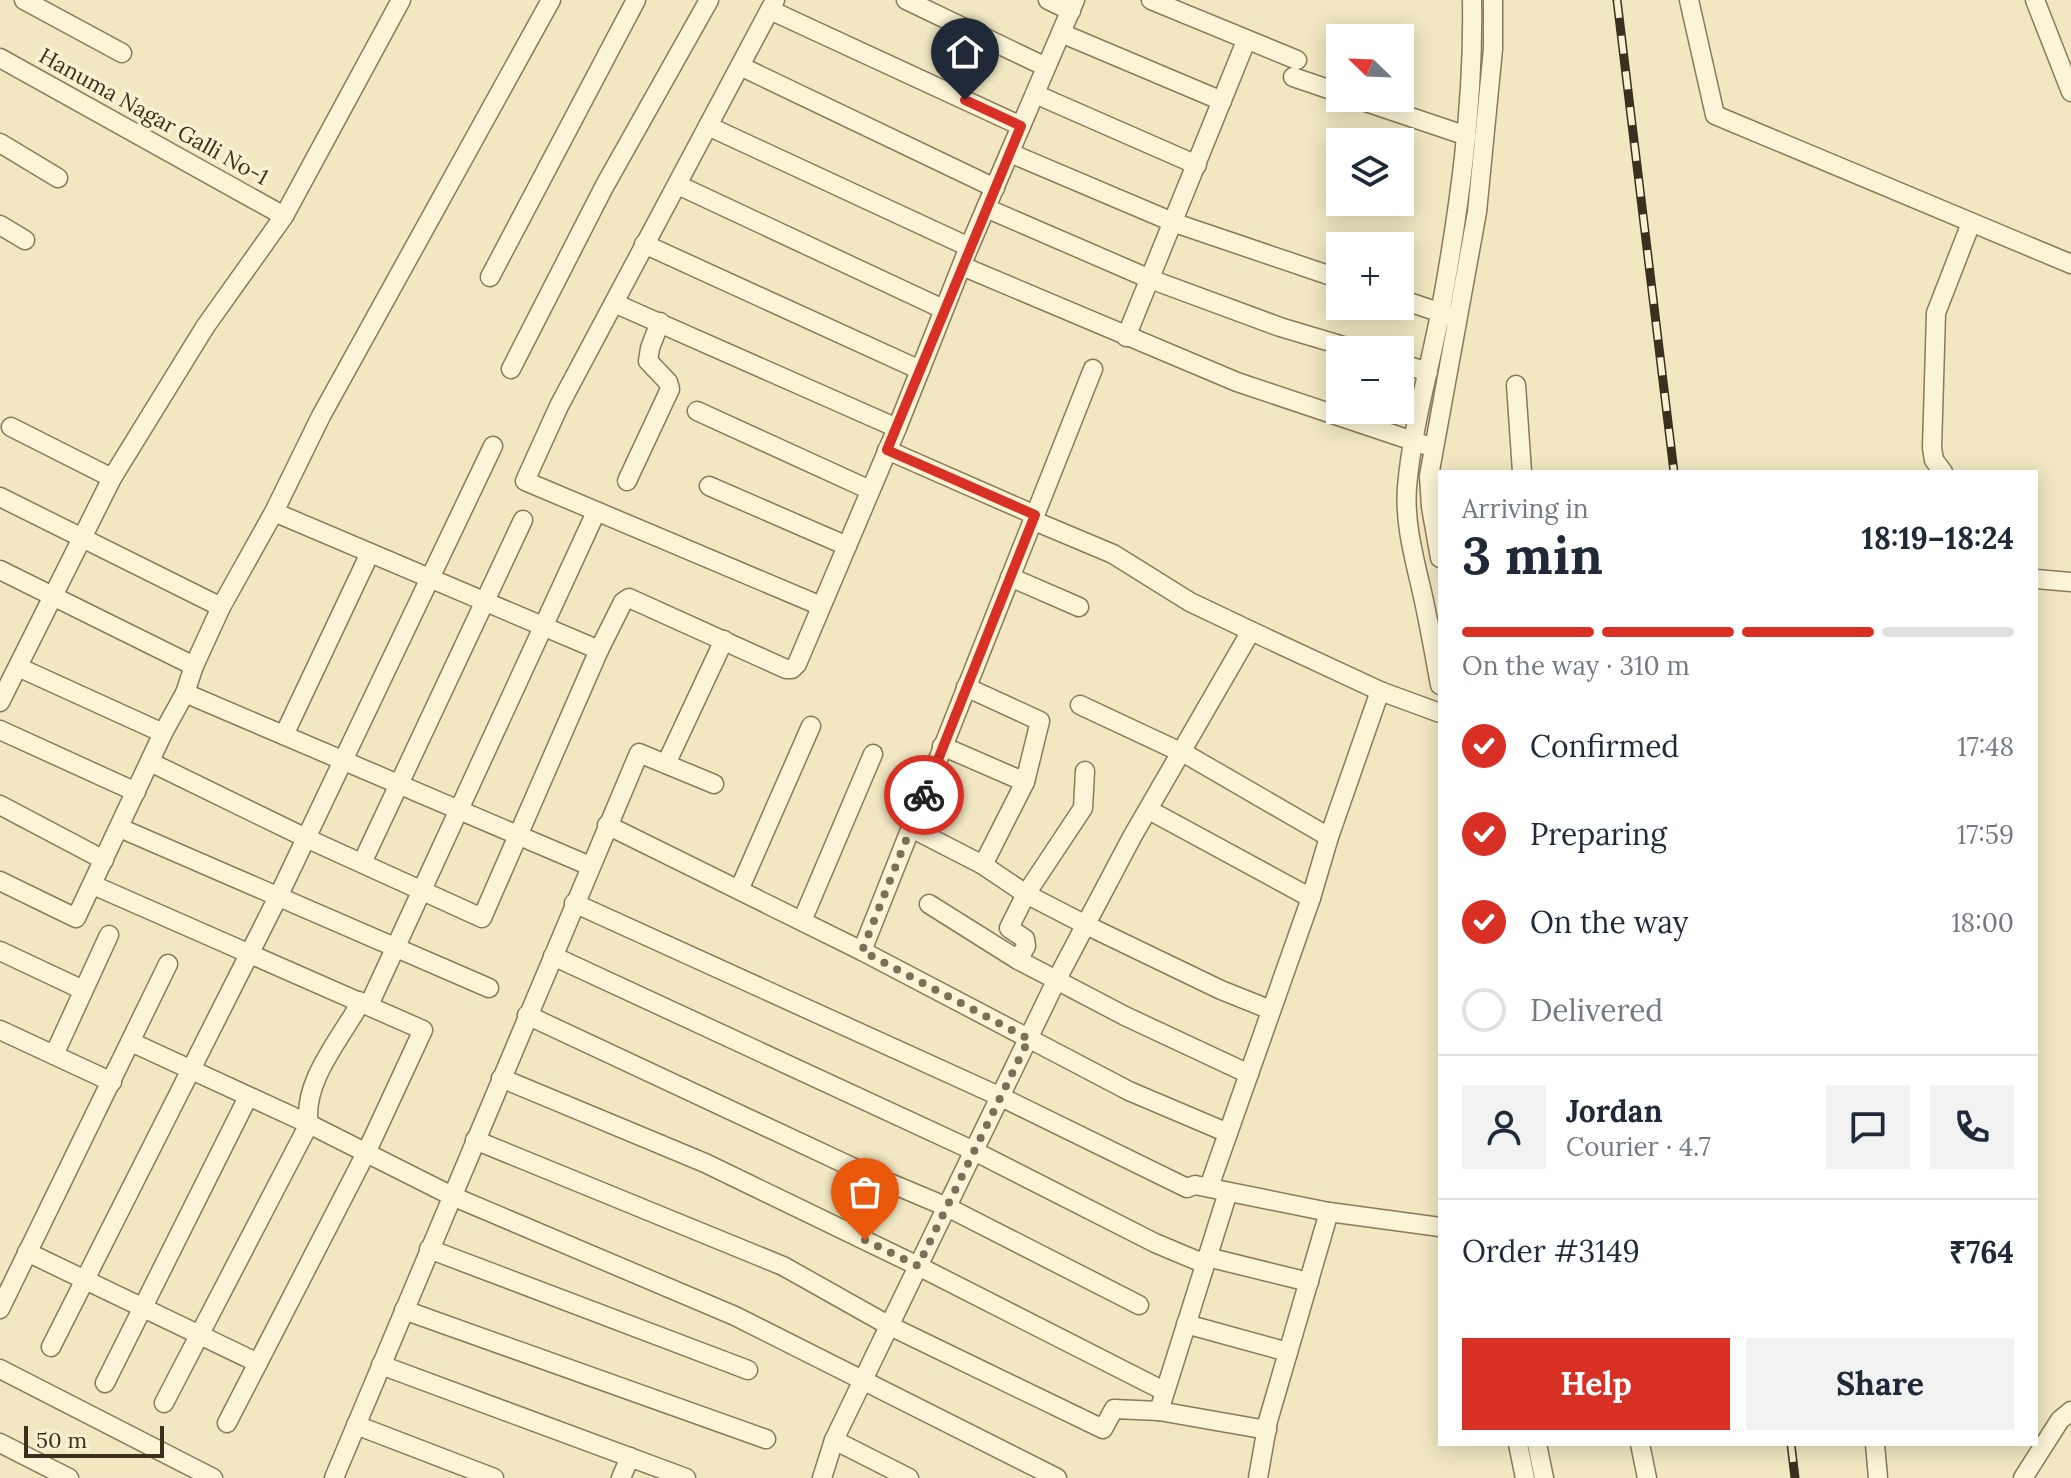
<!DOCTYPE html>
<meta charset="utf-8">
<style>
body{margin:0;font-family:Lora,serif;background:#f2f2f3;color:#1f2937;height:100vh;display:flex;flex-direction:column;font-size:30px;white-space:nowrap}
*{box-sizing:border-box;margin:0}
p{font-size:26px;color:#747a83}
.icon{flex:none;width:44px;height:44px;fill:none;stroke:currentColor;stroke-width:2;stroke-linecap:round;stroke-linejoin:round}
.map{position:relative;flex:1;overflow:hidden}
.panel{position:absolute;left:1438px;top:470px;width:600px;height:976px;display:flex;flex-direction:column;background:#fff;border-radius:0px;box-shadow:0 4px 20px #0003}
.panel>*{flex:none}
.needle{width:52px;rotate:293deg}
.fabs{position:absolute;left:1326px;top:24px;display:grid;gap:16px}
.fabs a{display:grid;place-items:center;width:88px;height:88px;border-radius:0px;background:#fff;box-shadow:0 4px 20px #0003;font-size:40px}
.scale{position:absolute;left:24px;bottom:20px;width:140px;box-sizing:border-box;padding-left:8px;border:4px solid #3b2f1d;border-top:0;font-size:22px;line-height:28px;white-space:nowrap;color:#3b2f1d;-webkit-text-stroke:6px #f8f1d2;paint-order:stroke}
.pin{position:absolute;display:grid;place-items:center;width:68px;height:68px;color:#fff;margin:-82px -34px;border-radius:50% 50% 50% 0;rotate:-45deg;box-shadow:0 0 8px #0007}
.pin .icon{rotate:45deg}
.courier{position:absolute;display:grid;place-items:center;width:80px;height:80px;margin:-40px;border:6px solid #d93025;border-radius:50%;background:#fff;color:#222;box-shadow:0 2px 10px #0007}
.summary em{font-style:normal;font-weight:800}
.summary div{display:flex;flex-direction:column-reverse}
.summary{display:flex;align-items:center;justify-content:space-between;height:136px;padding:0 24px}
h1{font-size:52px;font-weight:800;line-height:60px}
.bar{display:grid;grid-template-columns:repeat(4,1fr);gap:12px 8px;align-content:center;height:96px;padding:0 24px}
.bar i{height:10px;border-radius:6px;background:#e0e1e3}
.bar .on{background:#d93025}
.bar p{grid-column:span 4}
.line{display:flex;align-items:center;gap:20px;padding:0 24px;border-top:2px solid #e0e1e3}
.line div{flex:1}
.round{display:grid;place-items:center;flex:none;width:84px;height:84px;border-radius:0px;background:#f2f2f3}
ol{padding:0 24px;list-style:none}
li{display:flex;align-items:center;gap:24px;height:88px}
li p{margin-inline-start:auto}
li .icon{padding:8px;border-radius:50%;background:#d93025;color:#fff;stroke-width:4}
li:last-child{color:#747a83}
li i{width:44px;height:44px;border:4px solid #e0e1e3;border-radius:50%}
.action{display:flex;gap:16px;margin-top:auto;padding:16px 24px}
.action a{flex:1;height:92px;border-radius:0px;background:#d93025;color:#fff;font-size:32px;font-weight:800;line-height:92px;text-align:center}
.action a+a{background:#f2f2f3;color:#1f2937}
.map>svg:first-child{display:block}
.lines{fill:none;stroke-linecap:round;stroke-linejoin:round}
.minor-casing{stroke:#8c7958;stroke-width:21}
.minor{stroke:#fbf4d6;stroke-width:18}
.rail-casing{stroke:#3b2f1d;stroke-width:9}
.rail{stroke:#f8f1d2;stroke-width:6;stroke-dasharray:18;stroke-linecap:butt}
.done{stroke:#7b7057;stroke-width:8;stroke-dasharray:0 14.4}
.route{stroke:#d93025;stroke-width:10}
.labels{text-anchor:middle;dominant-baseline:central;stroke-width:7;stroke-linejoin:round;paint-order:stroke}
.street-label{font-size:22px;fill:#3b2f1d;stroke:#f8f1d2}
</style>
<div class="map">
<svg width="2071" height="1478" viewBox="0 0 2071 1478">
<rect width="100%" height="100%" fill="#f1e8c2"/>
<g class="lines">
<defs>
<g id="minor">
<path d="M24 0 122 53"/>
<path d="M775 0 559 406 525 481 821 606"/>
<path d="M906 0 1046 67"/>
<path d="M1048 0 1071 11"/>
<path d="M1151 0 1297 60"/>
<path d="M1689 0 1715 115 2071 264"/>
<path d="M2035 0 2071 92"/>
<path d="M770 10 1021 126"/>
<path d="M1061 33 1222 101"/>
<path d="M0 58 284 216"/>
<path d="M740 66 995 188"/>
<path d="M1293 77 1340 93"/>
<path d="M1035 94 1197 165"/>
<path d="M1354 98 1467 136"/>
<path d="M708 126 969 247"/>
<path d="M0 143 58 178"/>
<path d="M1010 153 1175 223 1340 279"/>
<path d="M678 185 943 309"/>
<path d="M986 208 1150 279 1280 327 1357 350"/>
<path d="M0 225 25 240"/>
<path d="M644 244 920 370"/>
<path d="M962 266 1237 382 1425 445"/>
<path d="M490 277 636 0"/>
<path d="M1400 299 1450 316"/>
<path d="M614 303 897 428"/>
<path d="M1126 337 1246 41"/>
<path d="M1400 363 1428 372"/>
<path d="M511 369 604 187 709 0"/>
<path d="M1516 385 1522 472"/>
<path d="M697 411 870 490"/>
<path d="M11 427 112 478"/>
<path d="M887 450 1035 515"/>
<path d="M1943 472 1934 460 1932 448 1936 313 1971 223"/>
<path d="M627 481 670 389 668 382 648 361 650 348 660 322"/>
<path d="M709 486 847 546"/>
<path d="M0 497 221 607"/>
<path d="M274 512 599 650"/>
<path d="M1032 520 1113 554 1190 602 1251 631"/>
<path d="M1440 558 1431 507 1429 476 1477 212 1493 49V0"/>
<path d="M0 570 194 666"/>
<path d="M1010 577 1079 607"/>
<path d="M2036 579 2071 582"/>
<path d="M18 667 163 733"/>
<path d="M1440 685C1435 657 1430 629 1424 601 1416 564 1404 526 1407 487 1412 429 1429 371 1440 314 1459 211 1474 105 1472 0"/>
<path d="M966 687 1040 721 1025 782"/>
<path d="M185 693 590 866"/>
<path d="M0 702 112 478 205 327 284 216 401 0"/>
<path d="M1080 705 1189 756 1329 837"/>
<path d="M0 730 136 792"/>
<path d="M284 735 370 553"/>
<path d="M942 746 1025 782 983 865"/>
<path d="M150 762 306 838 482 918 599 650 623 602 629 598 786 669H792L797 664 897 428 967 252 1075 0"/>
<path d="M666 764 724 640"/>
<path d="M0 805 104 860"/>
<path d="M1149 810 1311 898"/>
<path d="M607 825 862 951 1129 1091 1228 1133"/>
<path d="M120 828 489 988"/>
<path d="M911 828 983 865 1026 894 1086 925 1221 990 1271 1010"/>
<path d="M362 863 523 520"/>
<path d="M0 881 76 918 163 733 185 693 194 666 221 607 274 512 321 416 551 0"/>
<path d="M93 885 423 1030 366 1153 227 1423"/>
<path d="M739 890 811 726"/>
<path d="M574 903 1001 1097 1187 1188 1195 1185 1329 1212 1440 1227"/>
<path d="M929 904 1018 960 1125 1016 1249 1074"/>
<path d="M802 921 873 754"/>
<path d="M0 951 83 990"/>
<path d="M862 951 1093 369"/>
<path d="M553 956 974 1151 1155 1243 1205 1264"/>
<path d="M1018 960 1026 946 1025 939 1009 928 1026 894 1083 808 1085 771"/>
<path d="M369 1005 596 512"/>
<path d="M527 1015 852 1167 947 1207 1139 1305"/>
<path d="M0 1030 112 1082"/>
<path d="M131 1042 309 1124 452 1196 735 1316 1057 1478"/>
<path d="M54 1055 109 935"/>
<path d="M501 1078 705 1163 918 1266 1164 1391"/>
<path d="M475 1140 783 1266 888 1325 1103 1429 1114 1409 1159 1411"/>
<path d="M1209 1187 1311 898 1329 837 1380 691"/>
<path d="M1228 1192 1159 1411 1267 1430"/>
<path d="M429 1249 748 1370"/>
<path d="M27 1252 258 1363"/>
<path d="M1207 1257 1309 1282"/>
<path d="M0 1309 168 964"/>
<path d="M404 1310 766 1439"/>
<path d="M1186 1324 1288 1352"/>
<path d="M51 1347 278 897 493 446"/>
<path d="M381 1365 686 1478"/>
<path d="M0 1369 213 1478"/>
<path d="M105 1383 248 1097"/>
<path d="M164 1403 309 1124C302 1086 336 1044 355 1012L359 1001"/>
<path d="M356 1425 494 1478"/>
<path d="M834 1440 909 1478"/>
<path d="M0 1443 69 1478"/>
<path d="M1518 1444 1525 1478"/>
<path d="M1537 1444 1544 1478"/>
<path d="M1640 1444 1647 1478"/>
<path d="M1875 1444 1878 1478"/>
<path d="M334 1478 639 753 714 784"/>
<path d="M621 1478 630 1457"/>
<path d="M822 1478 834 1440 1057 979 1132 837 1251 631 1380 691 1440 713"/>
<path d="M1258 1478 1268 1421 1329 1212"/>
<path d="M2023 1478 2060 1420 2071 1411"/>
</g>
</defs>
<use href="#minor" class="minor-casing"/>
<use href="#minor" class="minor"/>
<defs>
<g id="rail">
<path d="M1617 0 1674 472"/>
<path d="M1791 1444 1795 1478"/>
</g>
</defs>
<use href="#rail" class="rail-casing"/>
<use href="#rail" class="rail"/>
</g>
<g class="lines">
<path class="done" d="M865 1240 918 1266 1029 1039 862 951 924 795"/>
<path class="route" d="M924 795 1035 515 887 450 1021 126 965 100"/>
</g>
<g class="labels">
<g class="street-label">
<text transform="translate(154 116) rotate(29)">Hanuma Nagar Galli No-1</text>
</g>
</g>
</svg>
<div class="fabs">
<a><svg class="needle" viewBox="-14 -14 28 28"><path d="M0-13l5 13h-10z" fill="#e53935"/><path d="M0 13l5-13h-10z" fill="#747a83"/></svg></a>
<a><svg class="icon" aria-label="layers" viewBox="0 0 24 24"><path d="M12 4l9 5-9 5-9-5zM3 14l9 5 9-5"/></svg></a>
<a>+</a>
<a>−</a>
</div>
<div class="scale">50 m</div>
<div class="pin" style="left:865px;top:1240px;background:#ea580c"><svg class="icon" aria-label="bag" viewBox="0 0 24 24"><path d="M5 8h14l-1 12H6zM9 8a3 3 0 0 1 6 0"/></svg></div>
<div class="pin" style="left:965px;top:100px;background:#1f2937"><svg class="icon" aria-label="home" viewBox="0 0 24 24"><path d="M3 11l9-7 9 7M6 9v11h12V9"/></svg></div>
<div class="courier" style="left:924px;top:795px"><svg class="icon" aria-label="bike" viewBox="0 0 24 24"><circle cx="6" cy="16" r="4"/><circle cx="18" cy="16" r="4"/><path d="M6 16l4-8h5l3 8M10 8l3 8H6M13 5h3"/></svg></div>
<section class="panel">
<div class="summary"><div><h1>3 min</h1><p>Arriving in</p></div><em>18:19–18:24</em></div>
<div class="bar"><i class="on"></i><i class="on"></i><i class="on"></i><i></i><p>On the way · 310 m</p></div>
<ol>
<li><svg class="icon" aria-label="check" viewBox="0 0 24 24"><path d="M5 12l5 5 9-10"/></svg>Confirmed<p>17:48</p></li>
<li><svg class="icon" aria-label="check" viewBox="0 0 24 24"><path d="M5 12l5 5 9-10"/></svg>Preparing<p>17:59</p></li>
<li><svg class="icon" aria-label="check" viewBox="0 0 24 24"><path d="M5 12l5 5 9-10"/></svg>On the way<p>18:00</p></li>
<li><i></i>Delivered</li>
</ol>
<div class="line" style="height:144px"><a class="round"><svg class="icon" aria-label="person" viewBox="0 0 24 24"><circle cx="12" cy="8" r="4"/><path d="M4 21q1-7 8-7t8 7"/></svg></a><div><b>Jordan</b><p>Courier · 4.7</p></div><a class="round"><svg class="icon" aria-label="chat" viewBox="0 0 24 24"><path d="M4 5h16v11H9l-5 4z"/></svg></a><a class="round"><svg class="icon" aria-label="phone" viewBox="0 0 24 24"><path d="M5 4h4l2 5-3 2q2 4 5 5l2-3 5 2v4C11 20 4 13 5 4z"/></svg></a></div>
<div class="line" style="height:104px"><div>Order #3149</div><b>₹764</b></div>
<div class="action"><a>Help</a><a>Share</a></div>
</section>
</div>
